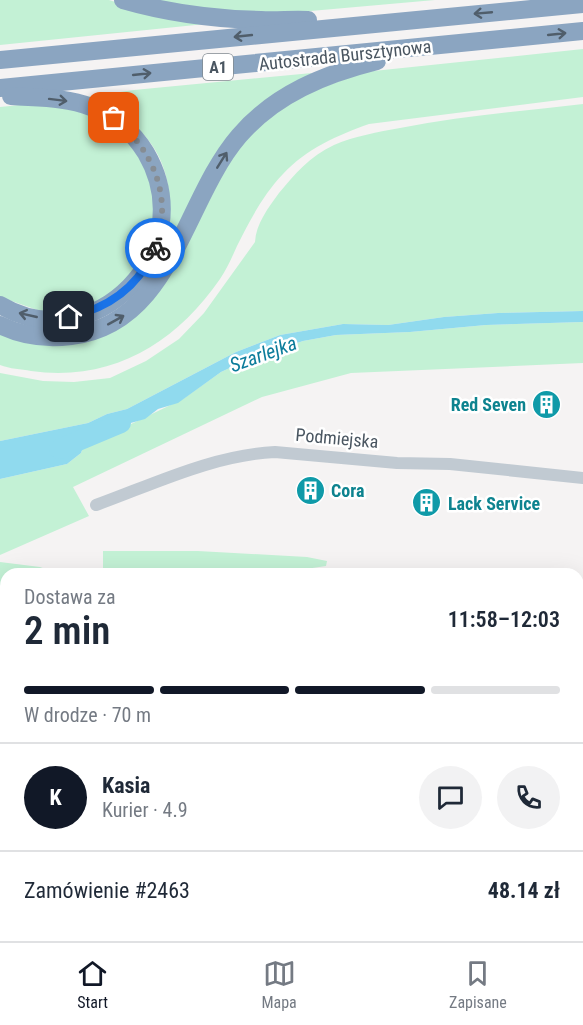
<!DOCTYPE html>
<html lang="pl">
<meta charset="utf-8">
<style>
body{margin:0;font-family:"Roboto Condensed",sans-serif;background:#f2f2f3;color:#1f2937;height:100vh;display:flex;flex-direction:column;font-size:22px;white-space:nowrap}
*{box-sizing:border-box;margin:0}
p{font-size:20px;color:#747a83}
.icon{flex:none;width:33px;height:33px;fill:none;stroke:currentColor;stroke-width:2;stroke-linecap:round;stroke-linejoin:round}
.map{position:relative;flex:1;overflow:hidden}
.panel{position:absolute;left:0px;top:568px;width:584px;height:374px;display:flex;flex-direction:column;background:#fff;border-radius:18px 18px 0 0;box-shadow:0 6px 24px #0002}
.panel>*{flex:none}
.pin{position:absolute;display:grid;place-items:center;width:51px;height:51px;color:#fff;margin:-26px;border-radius:12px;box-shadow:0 3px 9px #0006}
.courier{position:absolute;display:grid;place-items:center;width:60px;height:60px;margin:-30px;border:4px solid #1a73e8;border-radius:50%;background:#fff;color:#222;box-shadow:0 2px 8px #0007}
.head em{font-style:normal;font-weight:600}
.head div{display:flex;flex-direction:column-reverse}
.head{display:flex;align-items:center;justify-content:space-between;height:102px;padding:0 24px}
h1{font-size:39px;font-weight:600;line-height:45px}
.bar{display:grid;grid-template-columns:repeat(4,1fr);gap:9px 6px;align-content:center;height:72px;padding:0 24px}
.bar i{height:8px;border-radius:4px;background:#e0e1e3}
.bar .current{background:#111827}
.bar p{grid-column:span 4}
.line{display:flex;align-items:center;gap:15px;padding:0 24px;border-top:2px solid #e0e1e3}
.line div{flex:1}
.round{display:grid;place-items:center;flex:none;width:63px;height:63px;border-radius:32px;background:#f2f2f3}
.dock{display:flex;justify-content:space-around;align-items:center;height:84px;border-top:2px solid #e0e1e3;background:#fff;font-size:16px;color:#747a83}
.dock a{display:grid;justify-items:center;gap:3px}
.dock .current{color:#111827}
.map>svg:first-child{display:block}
.commercial{fill:#fdf9ef}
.green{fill:#c3f1d5}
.water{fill:#90daee}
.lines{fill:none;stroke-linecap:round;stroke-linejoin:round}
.river{stroke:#90daee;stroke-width:20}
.minor{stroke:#c1cad2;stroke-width:12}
.major{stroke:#b3c2d1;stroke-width:15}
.highway{stroke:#8ba5c1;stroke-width:18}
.oneway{stroke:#505e6b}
.done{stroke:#868d94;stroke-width:6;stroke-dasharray:0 10.8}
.route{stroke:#1a73e8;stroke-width:8}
.labels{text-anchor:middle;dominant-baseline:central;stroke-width:5;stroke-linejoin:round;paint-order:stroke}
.shield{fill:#fff;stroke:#808990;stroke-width:1.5}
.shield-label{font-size:16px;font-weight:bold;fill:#4a5661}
.street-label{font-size:18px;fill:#4a5661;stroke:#fff}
.culture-label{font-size:18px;font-weight:bold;fill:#0d838f;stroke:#fff;text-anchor:start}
.water-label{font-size:20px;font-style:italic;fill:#0c7c9b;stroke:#fff}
</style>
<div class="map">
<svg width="583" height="941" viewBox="0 0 583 941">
<rect width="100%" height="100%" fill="#f5f3f3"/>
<path class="commercial" d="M0 789H6V936H133L136 941H0Z"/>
<g class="green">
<path d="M0 0H109L139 9 215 23 0 45Z"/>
<path d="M150 0H435L288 13H239Z"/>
<path d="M583 49V97L369 124C338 135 306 149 283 174 263 195 250 220 237 246 232 257 227 269 220 279 175 344 112 382 31 371 21 369 10 369 0 365V331L117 326 220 174 252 131 294 98 364 72Z"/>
<path d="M312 73 309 77 276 94 164 255 162 254C176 211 173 160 137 128 132 123 125 119 118 114 108 107 99 98 86 97L134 90Z"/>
<path d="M30 104 63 107 98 116 131 141 153 185V236L133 276 99 302 60 313 43 312 0 297V107Z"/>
<path d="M583 104V311L498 313 444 317 388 325 343 324 280 335 236 352 127 409 107 414 88 423 0 441V373L43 381 74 382 110 378 146 361 179 339 204 313 255 242C256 224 268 208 279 193 295 174 310 156 334 145 355 136 378 132 400 128 461 116 522 111 583 104Z"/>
<path d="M583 322V363L351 373 262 397 73 487 89 516 0 555V479L67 464 81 453 88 433H104L120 426 129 425 183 399 221 372 249 359 303 341 336 335 410 332 486 325Z"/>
<path d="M103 551H198L307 557 327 561 326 566 272 574H6V709L0 705V562L40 567 48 570 101 571 103 568Z"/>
<path d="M6 802V893L3 891 0 894V803Z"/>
<path d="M170 936H362L365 941H173Z"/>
<path d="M461 936H548L547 941H461Z"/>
</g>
<path class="water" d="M583 311V322L486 325 410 332 336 335 303 341 249 359 221 372 178 403 158 409 145 419 120 426 104 433H88L81 453 67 464 0 479V441L88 423 107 414 127 409 236 352 280 335 343 324 388 325 444 317 498 313Z"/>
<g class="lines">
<path class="river" d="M59 449 121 423"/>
<g class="minor">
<path d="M96 505C154 484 213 455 275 452L397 463 450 464 583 478"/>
<path d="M0 777 6 773"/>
<path d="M453 941 454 936"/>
</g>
<g class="major">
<path d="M578 591 583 592"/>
<path d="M0 719 6 727"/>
<path d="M0 745 6 753"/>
<path d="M146 936 150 941"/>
</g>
<g class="highway">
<path d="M123 0C168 13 214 19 261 20 277 21 292 19 308 20"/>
<path d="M0 60 583 4"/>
<path d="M0 88 583 31"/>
<path d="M0 305C94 361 203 251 146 153 133 132 115 116 91 107 66 97 38 98 11 96"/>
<path d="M0 325C22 336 47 339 71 336 172 324 183 201 239 136 275 94 325 74 377 61"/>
</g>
</g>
<defs><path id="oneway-shaft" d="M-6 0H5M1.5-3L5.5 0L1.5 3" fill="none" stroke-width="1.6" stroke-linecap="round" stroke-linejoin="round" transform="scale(1.5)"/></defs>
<g class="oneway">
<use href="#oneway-shaft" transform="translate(483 13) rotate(175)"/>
<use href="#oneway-shaft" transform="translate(557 34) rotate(-6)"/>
<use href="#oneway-shaft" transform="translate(243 36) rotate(174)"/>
<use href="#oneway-shaft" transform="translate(142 74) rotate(-6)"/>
<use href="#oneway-shaft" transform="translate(58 100) rotate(7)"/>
<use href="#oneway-shaft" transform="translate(222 160) rotate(-58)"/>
<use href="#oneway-shaft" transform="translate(28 315) rotate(-167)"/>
<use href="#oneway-shaft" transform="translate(116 320) rotate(-29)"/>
</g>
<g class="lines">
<path class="done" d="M114 118C153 149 174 199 155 248"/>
<path class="route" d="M69 317C109 308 139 287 155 248"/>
</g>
<defs>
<symbol id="building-disc" viewBox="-11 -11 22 22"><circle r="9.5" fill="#0f9aa8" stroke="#fff"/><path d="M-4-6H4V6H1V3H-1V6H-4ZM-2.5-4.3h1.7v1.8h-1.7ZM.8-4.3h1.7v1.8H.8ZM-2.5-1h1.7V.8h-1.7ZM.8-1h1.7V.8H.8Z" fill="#fff"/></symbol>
</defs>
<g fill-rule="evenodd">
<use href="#building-disc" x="530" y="388" width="33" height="33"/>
<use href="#building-disc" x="294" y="474" width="33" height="33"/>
<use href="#building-disc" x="410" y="486" width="33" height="33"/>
</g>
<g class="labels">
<rect class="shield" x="203" y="54" width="30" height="26" rx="4.5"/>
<g class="shield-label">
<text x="218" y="67">A1</text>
</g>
<g class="street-label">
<text transform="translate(345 55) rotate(-6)">Autostrada Bursztynowa</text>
<text transform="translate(337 438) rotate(5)">Podmiejska</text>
</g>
<g class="culture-label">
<text x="526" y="404" text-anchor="end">Red Seven</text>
<text x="331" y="490">Cora</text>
<text x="448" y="503">Lack Service</text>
</g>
<g class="water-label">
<text transform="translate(263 354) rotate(-20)">Szarlejka</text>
</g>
</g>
</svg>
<div class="pin" style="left:114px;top:118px;background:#ea580c"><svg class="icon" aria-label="bag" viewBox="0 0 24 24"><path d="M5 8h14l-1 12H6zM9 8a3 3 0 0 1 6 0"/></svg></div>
<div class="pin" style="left:69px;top:317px;background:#1f2937"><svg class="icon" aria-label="home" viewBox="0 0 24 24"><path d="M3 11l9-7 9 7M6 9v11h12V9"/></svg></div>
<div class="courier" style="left:155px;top:248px"><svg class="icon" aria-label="bike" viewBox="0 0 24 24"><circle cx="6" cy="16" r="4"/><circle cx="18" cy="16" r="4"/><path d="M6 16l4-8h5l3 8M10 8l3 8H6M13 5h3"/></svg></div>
<section class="panel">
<div class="head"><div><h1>2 min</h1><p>Dostawa za</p></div><em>11:58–12:03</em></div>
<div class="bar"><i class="current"></i><i class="current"></i><i class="current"></i><i></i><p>W drodze · 70 m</p></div>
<div class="line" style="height:108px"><b class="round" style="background:#111827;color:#fff">K</b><div><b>Kasia</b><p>Kurier · 4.9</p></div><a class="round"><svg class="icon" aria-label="chat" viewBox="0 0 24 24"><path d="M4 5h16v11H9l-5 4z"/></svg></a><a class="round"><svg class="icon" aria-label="phone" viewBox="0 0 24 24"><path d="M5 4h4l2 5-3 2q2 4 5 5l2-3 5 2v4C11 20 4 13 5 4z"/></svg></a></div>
<div class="line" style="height:78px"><div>Zamówienie #2463</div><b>48.14 zł</b></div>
</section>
</div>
<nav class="dock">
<a class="current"><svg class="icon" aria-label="home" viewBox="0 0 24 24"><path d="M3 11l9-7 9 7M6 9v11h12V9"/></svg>Start</a>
<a><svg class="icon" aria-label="map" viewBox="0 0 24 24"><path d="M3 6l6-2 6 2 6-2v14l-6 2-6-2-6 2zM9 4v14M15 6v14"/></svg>Mapa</a>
<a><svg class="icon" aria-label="saved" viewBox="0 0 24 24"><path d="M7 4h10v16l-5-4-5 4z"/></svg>Zapisane</a>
</nav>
